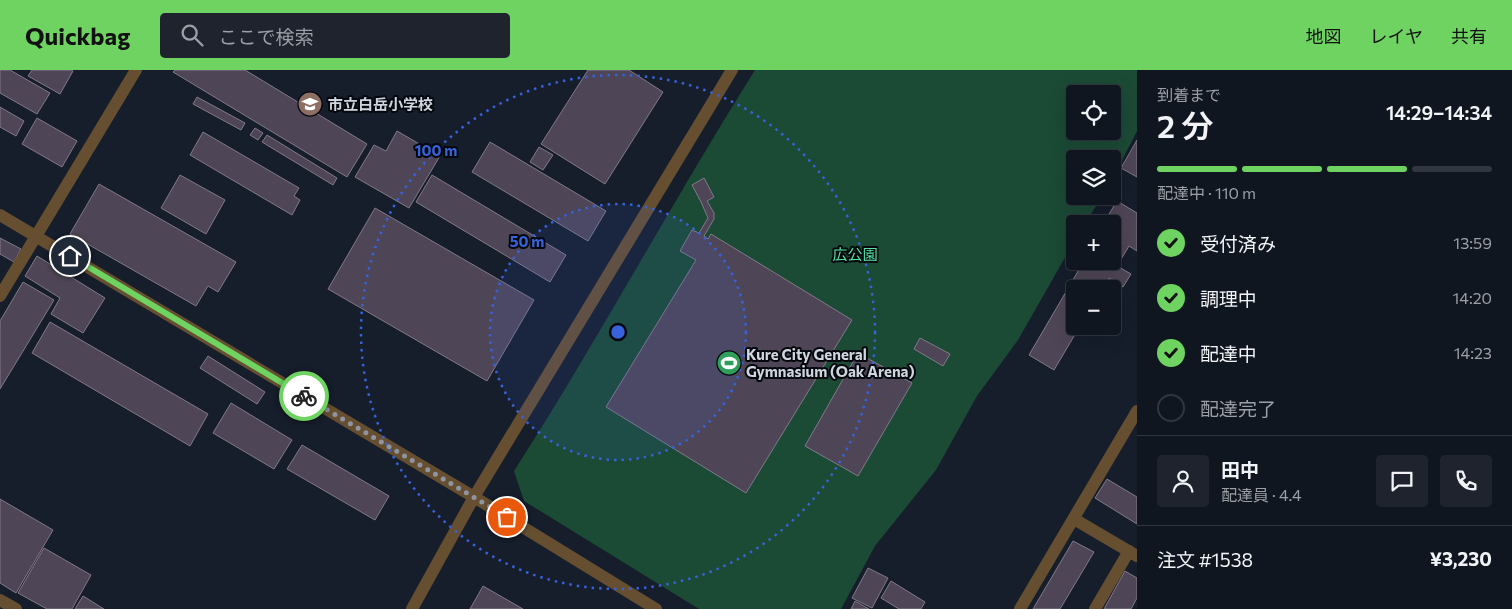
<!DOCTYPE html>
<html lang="ja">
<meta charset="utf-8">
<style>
body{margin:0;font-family:Commissioner,"Noto Sans JP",sans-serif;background:#1e232d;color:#f1f3f6;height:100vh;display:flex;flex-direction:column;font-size:19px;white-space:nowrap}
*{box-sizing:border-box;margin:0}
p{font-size:16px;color:#9c9fa5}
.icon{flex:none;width:28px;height:28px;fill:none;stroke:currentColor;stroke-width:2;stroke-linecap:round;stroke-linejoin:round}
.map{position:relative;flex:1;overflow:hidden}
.drawer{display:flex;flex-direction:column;background:#101620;width:375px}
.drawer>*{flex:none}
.fabs{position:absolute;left:1066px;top:15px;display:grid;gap:10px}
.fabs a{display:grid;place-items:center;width:55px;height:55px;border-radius:5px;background:#101620;box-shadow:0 5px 20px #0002,0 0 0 1px #30353e;font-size:25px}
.pin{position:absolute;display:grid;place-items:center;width:42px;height:42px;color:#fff;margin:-21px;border:2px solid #fff;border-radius:50%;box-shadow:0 1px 5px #0007}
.courier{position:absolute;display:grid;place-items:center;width:50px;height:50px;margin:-25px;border:4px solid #6ed360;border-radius:50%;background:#fff;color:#222;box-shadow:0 1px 6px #0007}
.head em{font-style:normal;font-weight:600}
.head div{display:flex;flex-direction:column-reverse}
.head{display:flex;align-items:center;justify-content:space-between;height:85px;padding:0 20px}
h1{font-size:32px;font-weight:600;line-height:38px}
.bar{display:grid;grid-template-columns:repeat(4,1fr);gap:8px 5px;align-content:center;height:60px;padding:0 20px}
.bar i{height:6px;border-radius:4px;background:#30353e}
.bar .current{background:#6ed360}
.bar p{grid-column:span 4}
.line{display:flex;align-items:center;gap:12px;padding:0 20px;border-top:1px solid #30353e}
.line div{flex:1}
.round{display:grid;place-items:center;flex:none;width:52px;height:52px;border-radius:5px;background:#1e232d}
ol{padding:0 20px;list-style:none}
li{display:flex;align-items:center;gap:15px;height:55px}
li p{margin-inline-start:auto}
li .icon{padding:5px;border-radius:50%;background:#6ed360;color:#111;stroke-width:4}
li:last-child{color:#9c9fa5}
li i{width:28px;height:28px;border:2px solid #30353e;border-radius:50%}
header{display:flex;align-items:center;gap:30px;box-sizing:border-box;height:70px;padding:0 25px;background:#6ed360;color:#111}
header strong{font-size:24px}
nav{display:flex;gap:28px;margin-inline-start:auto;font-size:18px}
.search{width:350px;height:45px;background:#1e232d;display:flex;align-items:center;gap:12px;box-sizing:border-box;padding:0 18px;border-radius:5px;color:#9c9fa5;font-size:19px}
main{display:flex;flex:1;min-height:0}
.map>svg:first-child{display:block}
.green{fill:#1b4a35;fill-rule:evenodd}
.building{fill:#4e4656;stroke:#82798a}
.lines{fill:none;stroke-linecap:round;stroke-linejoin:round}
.minor{stroke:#664f30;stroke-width:12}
.done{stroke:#8f95a0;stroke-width:5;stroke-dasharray:0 9}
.route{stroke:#6ed360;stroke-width:6}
.ring{fill:none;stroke:#3862d9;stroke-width:2.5;stroke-dasharray:2.5 5}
.labels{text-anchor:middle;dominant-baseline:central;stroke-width:4;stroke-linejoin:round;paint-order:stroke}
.poi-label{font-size:15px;font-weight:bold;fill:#d0d5df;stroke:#05080d;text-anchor:start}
.park-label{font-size:15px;fill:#54e4a6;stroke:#05080d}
.centre{fill:#3862d9;stroke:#05080d;stroke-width:2.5}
.ring-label{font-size:15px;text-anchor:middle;font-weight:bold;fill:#3862d9;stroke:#05080d;stroke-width:4;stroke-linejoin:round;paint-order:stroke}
</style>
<header>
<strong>Quickbag</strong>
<div class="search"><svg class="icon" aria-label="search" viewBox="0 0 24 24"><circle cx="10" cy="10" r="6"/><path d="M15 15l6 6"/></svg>ここで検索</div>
<nav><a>地図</a><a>レイヤ</a><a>共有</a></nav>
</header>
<main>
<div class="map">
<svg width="1137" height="539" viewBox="0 0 1137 539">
<rect width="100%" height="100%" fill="#161d2b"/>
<path class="green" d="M755 0H1137V61L1114 106 1113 109 1112 89H1075V126H1102L1085 154H1075V170L1018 270 977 326 936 400 875 476 841 539H699L524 431 514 401C598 270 672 132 755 0ZM1075 24H1112V61H1075Z"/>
<g class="building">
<path d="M0 0H10L50 23 37 44 0 23Z"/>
<path d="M32 0H71L73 1 60 24 28 6Z"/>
<path d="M175 0H245L367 74 347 107 173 2Z"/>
<path d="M588 0H629L663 22 605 114 541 74Z"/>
<path d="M197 27 245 53 241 60 193 34Z"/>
<path d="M0 37 24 51 16 66 0 57Z"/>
<path d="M37 48 77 71 62 97 22 74Z"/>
<path d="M255 58 263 63 258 70 250 65Z"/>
<path d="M397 61 440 86 409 138 355 107 374 75 386 81Z"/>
<path d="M203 62 299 118 294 126 300 130 292 145 190 85Z"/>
<path d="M267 65 337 108 333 115 262 72Z"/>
<path d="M1137 70V107L1121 98Z"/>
<path d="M490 72 606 141 588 171 472 102Z"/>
<path d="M539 77 553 85 543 100 530 92Z"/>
<path d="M180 105 225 130 206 164 161 138Z"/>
<path d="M432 105 566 185 550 212 416 132Z"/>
<path d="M704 108 714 127 707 131 714 143V149L704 166 708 169 711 164 852 250 746 423 606 337 696 190 680 181 692 160 699 163 708 148 701 132 692 115Z"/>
<path d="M99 114 236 192 218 222 208 216 196 236 70 164Z"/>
<path d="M1117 131 1137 143V181L1129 176 1117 196 1131 204 1123 217 1109 208 1102 219H1075V256H1080L1054 300 1029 285 1084 191H1112V177L1118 180 1122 173 1112 168V154H1103Z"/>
<path d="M375 138 534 230 487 311 328 219Z"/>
<path d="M0 168 21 179 14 192 0 184Z"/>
<path d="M37 186 105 228 83 263 51 244 60 228 25 206Z"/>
<path d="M23 212 54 230 0 319V251Z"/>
<path d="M50 252 208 344 190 376 32 283Z"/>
<path d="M920 268 950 284 943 296 914 279Z"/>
<path d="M858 283 912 313 858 406 805 376Z"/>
<path d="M208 286 265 322 257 334 200 298Z"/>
<path d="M231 333 292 370 274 399 213 363Z"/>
<path d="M302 375 389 426 375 450 287 399Z"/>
<path d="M1107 409 1137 427V454L1095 428Z"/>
<path d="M0 429 53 460 16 523 0 513Z"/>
<path d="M1073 471 1094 482 1060 539H1033Z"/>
<path d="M44 478 91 505 72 539H47L18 523Z"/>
<path d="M868 498 888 508 872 538 852 528Z"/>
<path d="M1125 501 1137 508V528L1131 539H1104Z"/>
<path d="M891 511 925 532 921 539H899L881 528Z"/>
<path d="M483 516 523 539H470Z"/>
<path d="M83 526 104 539H75Z"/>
<path d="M855 531 869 539H851Z"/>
</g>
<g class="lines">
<g class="minor">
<path d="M0 145 474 427 656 539"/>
<path d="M0 226 136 0"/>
<path d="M1074 449 1137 486"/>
<path d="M0 530 16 539"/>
<path d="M412 539 474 427 732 0"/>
<path d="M1020 539 1137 341"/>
<path d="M1095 539 1129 481"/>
</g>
</g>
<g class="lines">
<path class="done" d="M304 326 507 447"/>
<path class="route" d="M70 186 304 326"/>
</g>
<circle cx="618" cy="262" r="128" fill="#3862d9" fill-opacity=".12"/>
<g class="ring">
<circle cx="618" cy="262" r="128"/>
<circle cx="618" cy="262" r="257"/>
</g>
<defs>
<symbol id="school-disc" viewBox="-11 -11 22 22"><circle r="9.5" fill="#8d6e63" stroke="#05080d"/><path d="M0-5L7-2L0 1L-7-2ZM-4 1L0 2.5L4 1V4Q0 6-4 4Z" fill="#fff"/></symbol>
<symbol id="stadium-disc" viewBox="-11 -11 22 22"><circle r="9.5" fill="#2e9e5b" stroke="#05080d"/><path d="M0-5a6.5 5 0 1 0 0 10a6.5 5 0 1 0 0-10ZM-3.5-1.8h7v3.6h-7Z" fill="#fff"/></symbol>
</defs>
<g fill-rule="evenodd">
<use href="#school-disc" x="296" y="20" width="28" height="28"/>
<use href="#stadium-disc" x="715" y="279" width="28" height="28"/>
</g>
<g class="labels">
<g class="poi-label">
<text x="328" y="34">市立白岳小学校</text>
<text x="746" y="284">Kure City General<tspan x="746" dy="17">Gymnasium (Oak Arena)</tspan></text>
</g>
<g class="park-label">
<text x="855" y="184">広公園</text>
</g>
</g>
<circle cx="618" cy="262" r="8" class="centre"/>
<g class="ring-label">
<text x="436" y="86">100 m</text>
<text x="527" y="177">50 m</text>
</g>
</svg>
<div class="fabs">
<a><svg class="icon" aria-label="locate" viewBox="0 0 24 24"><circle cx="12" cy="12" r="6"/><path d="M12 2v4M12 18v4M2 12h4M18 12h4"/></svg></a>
<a><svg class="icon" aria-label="layers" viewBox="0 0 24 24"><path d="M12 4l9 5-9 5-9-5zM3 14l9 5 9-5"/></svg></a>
<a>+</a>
<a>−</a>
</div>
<div class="pin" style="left:507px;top:447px;background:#ea580c"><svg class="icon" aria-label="bag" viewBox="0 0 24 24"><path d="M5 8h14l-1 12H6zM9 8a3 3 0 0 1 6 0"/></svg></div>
<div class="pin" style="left:70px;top:186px;background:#1f2937"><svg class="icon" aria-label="home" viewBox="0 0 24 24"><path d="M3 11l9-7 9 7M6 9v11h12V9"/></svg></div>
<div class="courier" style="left:304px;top:326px"><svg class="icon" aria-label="bike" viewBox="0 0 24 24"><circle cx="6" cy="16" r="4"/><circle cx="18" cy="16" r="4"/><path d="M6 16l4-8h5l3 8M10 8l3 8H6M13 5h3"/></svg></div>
</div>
<section class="drawer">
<div class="head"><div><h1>2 分</h1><p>到着まで</p></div><em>14:29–14:34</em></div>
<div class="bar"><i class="current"></i><i class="current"></i><i class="current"></i><i></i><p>配達中 · 110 m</p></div>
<ol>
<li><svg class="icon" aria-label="check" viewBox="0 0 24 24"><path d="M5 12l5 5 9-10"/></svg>受付済み<p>13:59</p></li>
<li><svg class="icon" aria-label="check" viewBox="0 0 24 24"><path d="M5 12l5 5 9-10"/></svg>調理中<p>14:20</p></li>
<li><svg class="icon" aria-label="check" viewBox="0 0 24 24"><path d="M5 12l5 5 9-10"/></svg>配達中<p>14:23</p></li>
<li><i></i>配達完了</li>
</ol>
<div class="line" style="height:90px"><a class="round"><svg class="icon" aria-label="person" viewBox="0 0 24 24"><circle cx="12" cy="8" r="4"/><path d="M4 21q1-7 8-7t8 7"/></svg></a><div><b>田中</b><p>配達員 · 4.4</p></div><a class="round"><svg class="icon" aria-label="chat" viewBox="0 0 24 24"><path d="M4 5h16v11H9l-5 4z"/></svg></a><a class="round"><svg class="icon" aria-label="phone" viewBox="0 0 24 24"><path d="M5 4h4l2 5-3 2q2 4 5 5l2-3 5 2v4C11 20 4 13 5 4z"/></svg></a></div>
<div class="line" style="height:65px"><div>注文 #1538</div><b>¥3,230</b></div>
</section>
</main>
